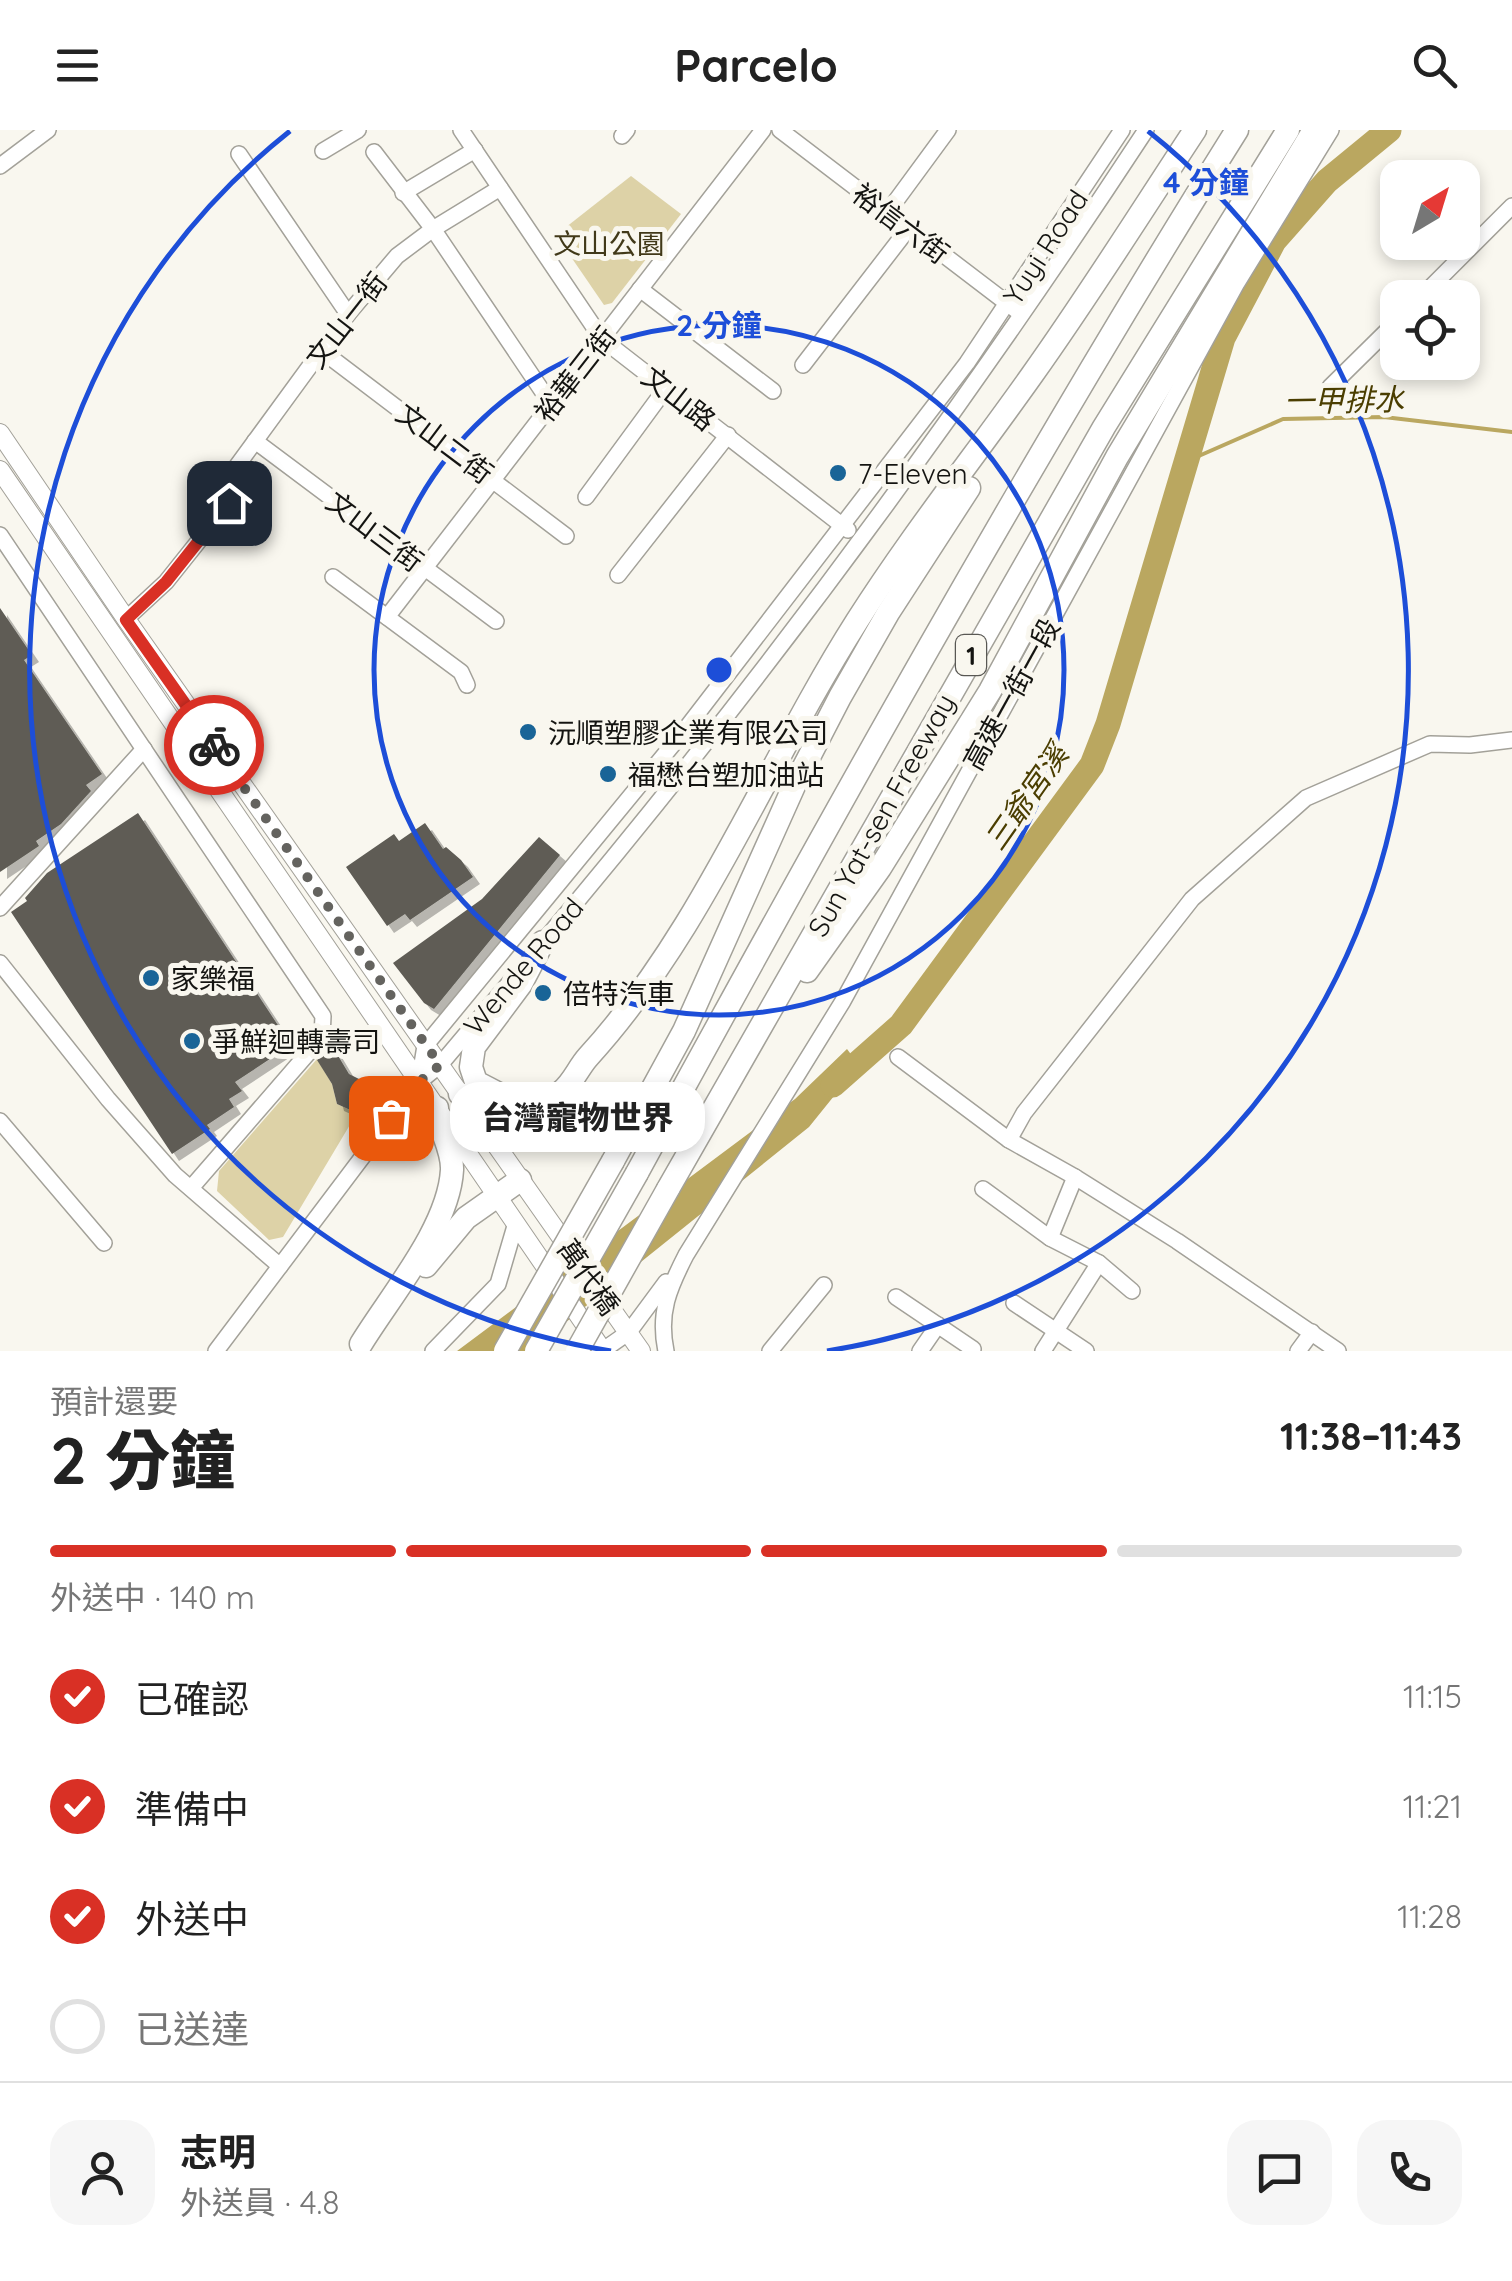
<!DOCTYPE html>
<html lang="zh-TW">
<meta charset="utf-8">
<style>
body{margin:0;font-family:Quicksand,"Noto Sans TC",sans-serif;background:#f6f6f6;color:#222;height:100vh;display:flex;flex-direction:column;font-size:38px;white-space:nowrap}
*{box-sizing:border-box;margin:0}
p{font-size:32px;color:#767676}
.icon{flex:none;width:55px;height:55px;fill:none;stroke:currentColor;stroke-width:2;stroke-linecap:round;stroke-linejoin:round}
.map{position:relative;height:1221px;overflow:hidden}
.panel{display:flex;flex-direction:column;background:#fff;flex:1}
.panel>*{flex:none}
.needle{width:65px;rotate:38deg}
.tools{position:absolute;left:1380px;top:30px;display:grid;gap:20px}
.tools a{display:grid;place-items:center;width:100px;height:100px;border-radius:20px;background:#fff;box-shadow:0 5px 15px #0003;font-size:50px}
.pin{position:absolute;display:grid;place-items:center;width:85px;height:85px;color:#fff;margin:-42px;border-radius:20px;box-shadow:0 5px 15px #0006}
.courier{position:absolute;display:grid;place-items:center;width:100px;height:100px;margin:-50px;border:8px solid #d93025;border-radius:50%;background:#fff;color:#222;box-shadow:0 2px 12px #0007}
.bubble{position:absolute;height:70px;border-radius:30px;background:#fff;box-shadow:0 5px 15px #0003;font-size:32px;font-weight:800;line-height:70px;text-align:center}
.headline em{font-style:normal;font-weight:800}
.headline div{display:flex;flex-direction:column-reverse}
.headline{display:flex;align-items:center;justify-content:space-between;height:170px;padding:0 50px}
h1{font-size:65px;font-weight:800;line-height:75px}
.bar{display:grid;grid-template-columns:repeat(4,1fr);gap:15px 10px;align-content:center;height:120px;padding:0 50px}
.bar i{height:12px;border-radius:8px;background:#e0e0e0}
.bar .active{background:#d93025}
.bar p{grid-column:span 4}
.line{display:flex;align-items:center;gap:25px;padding:0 50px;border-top:2px solid #e0e0e0}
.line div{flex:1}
.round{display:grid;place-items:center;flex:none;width:105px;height:105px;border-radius:30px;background:#f6f6f6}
ol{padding:0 50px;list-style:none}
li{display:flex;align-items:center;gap:30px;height:110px}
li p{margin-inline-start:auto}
li .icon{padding:10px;border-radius:50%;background:#d93025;color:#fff;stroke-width:4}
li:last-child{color:#767676}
li i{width:55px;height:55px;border:5px solid #e0e0e0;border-radius:50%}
header{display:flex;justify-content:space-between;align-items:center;height:130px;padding:0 50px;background:#fff;font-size:45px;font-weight:800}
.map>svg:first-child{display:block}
.green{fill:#ddd2a7}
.water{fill:#baa760}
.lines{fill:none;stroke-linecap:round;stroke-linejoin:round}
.stream{stroke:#baa760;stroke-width:4}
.river{stroke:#baa760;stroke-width:25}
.building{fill:#5e5c55;filter:url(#shadow)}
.minor-casing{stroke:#a3a199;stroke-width:18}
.major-casing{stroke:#a3a199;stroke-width:20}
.highway-casing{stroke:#a3a199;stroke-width:25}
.minor{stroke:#fff;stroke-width:15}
.major{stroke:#fff;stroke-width:18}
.highway{stroke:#fff;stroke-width:22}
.highway-bridge-casing{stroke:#a3a199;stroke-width:25;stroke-linecap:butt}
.highway-bridge{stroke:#fff;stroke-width:22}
.done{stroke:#64635f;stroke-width:10;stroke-dasharray:0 18}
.route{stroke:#d93025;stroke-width:12}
.ring{fill:none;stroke:#1d4ed8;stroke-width:5}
.poi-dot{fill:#196497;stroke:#f9f7ef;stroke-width:4}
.labels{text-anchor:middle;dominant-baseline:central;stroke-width:10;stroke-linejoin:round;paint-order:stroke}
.shield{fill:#f9f7ef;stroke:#595854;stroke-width:2.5}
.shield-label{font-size:25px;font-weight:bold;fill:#141411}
.street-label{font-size:28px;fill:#141411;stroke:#f9f7ef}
.park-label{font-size:28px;fill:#413919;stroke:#f9f7ef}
.poi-label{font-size:28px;fill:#141411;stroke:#f9f7ef;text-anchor:start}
.water-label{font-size:30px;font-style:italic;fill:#4b3e01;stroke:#f9f7ef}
.centre{fill:#1d4ed8;stroke:#f9f7ef;stroke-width:5}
.ring-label{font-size:30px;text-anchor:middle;font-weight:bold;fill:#1d4ed8;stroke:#f9f7ef;stroke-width:10;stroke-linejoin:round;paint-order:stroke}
</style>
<header><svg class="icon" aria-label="menu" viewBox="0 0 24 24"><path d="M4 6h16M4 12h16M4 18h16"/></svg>Parcelo<svg class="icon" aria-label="search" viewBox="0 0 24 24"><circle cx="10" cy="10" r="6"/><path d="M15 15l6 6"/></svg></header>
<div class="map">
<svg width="1512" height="1221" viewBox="0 0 1512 1221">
<defs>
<filter id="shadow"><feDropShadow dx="7" dy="7" stdDeviation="0" flood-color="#0004"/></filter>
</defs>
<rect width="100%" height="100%" fill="#f9f7ef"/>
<g class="green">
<path d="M631 46 681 84 612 173 604 175 556 105Z"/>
<path d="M317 929 332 954 337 974 357 983 283 1107 269 1110 217 1061 219 1041Z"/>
</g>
<path class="water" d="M847 919 859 935 809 997 530 1221H457L795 969Z"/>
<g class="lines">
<path class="stream" d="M1185 332 1283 289 1384 287 1512 302"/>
<path class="river" d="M833 955 901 895 1092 635 1108 594 1223 208 1274 111 1327 51 1389 0"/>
</g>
<g class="building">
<path d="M0 478 32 525 24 530 102 644 86 655 91 661 61 694 36 711 39 716 0 742Z"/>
<path d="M138 683 291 915 235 952 242 961 229 969 234 977 207 995 210 999 172 1024 11 782 27 771 25 768 47 743Z"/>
<path d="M425 693 443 719 446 717 461 730 473 747 410 790 405 784 387 796 346 737 394 704 399 711Z"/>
<path d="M539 707 560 725 434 879 424 873 393 833 482 769Z"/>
<path d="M334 919 349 944 367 953 371 972 357 983 337 974 332 954 317 930Z"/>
</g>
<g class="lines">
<defs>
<g id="minor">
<path d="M461 0 602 209 848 400"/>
<path d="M780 0 1016 180"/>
<path d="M622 6 627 0"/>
<path d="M323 21 358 0"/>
<path d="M374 22 433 99 551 274"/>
<path d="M239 24 348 184"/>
<path d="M0 36 48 0"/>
<path d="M403 63 475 20"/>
<path d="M887 83 948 0"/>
<path d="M640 159 773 261"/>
<path d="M1420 168 1512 76"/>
<path d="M322 221 566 406"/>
<path d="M803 235 908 99"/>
<path d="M1330 257 1398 190"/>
<path d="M255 311 496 491"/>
<path d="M223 355 348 184 397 126 433 99 500 58"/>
<path d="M586 367 666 258"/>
<path d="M0 405 323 886 322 907 191 1058"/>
<path d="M618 445 728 305"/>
<path d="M333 447 461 542 467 555"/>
<path d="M387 487 763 0"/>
<path d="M126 489 166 452 229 373"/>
<path d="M0 778 144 619"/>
<path d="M537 819C757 559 959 285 1146 0"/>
<path d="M0 833 108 969 175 1045 280 1136"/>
<path d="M898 927 1009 1010 1075 1047 1177 1111 1338 1221"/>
<path d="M419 952 425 916 684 601 967 233 1122 0"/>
<path d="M0 991 104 1113"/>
<path d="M1009 1010 1024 983 1192 769 1306 668 1430 614 1470 615 1512 610"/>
<path d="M983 1059 1050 1108 1099 1133 1132 1161"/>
<path d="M1050 1108 1075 1047"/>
<path d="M896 1167 973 1219 971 1221"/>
<path d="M1014 1173 1086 1221"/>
<path d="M216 1221 419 952 440 935 510 852"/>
<path d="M433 1221 498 1154 515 1096"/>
<path d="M602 1221 629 1202 666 1152"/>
<path d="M666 1221C658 1183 669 1158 686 1125L843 871 1237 153 1331 0"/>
<path d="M770 1221 824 1155"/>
<path d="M920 1221 938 1195"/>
<path d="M1043 1221 1099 1133"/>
<path d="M1298 1221 1312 1202"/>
</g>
<g id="major">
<path d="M0 303 126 489 641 1221"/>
<path d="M0 340 603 1221"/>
</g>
<g id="highway">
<path d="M807 841 880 738 990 561 1117 327 1314 0"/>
<path d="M460 964C495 974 528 987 561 962 573 953 578 938 588 927 703 801 766 634 857 491 911 406 974 327 1032 245 1089 165 1141 82 1195 0"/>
<path d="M501 965 476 952 471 937 474 917 521 854 543 812"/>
<path d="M613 1031 684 901 794 656 840 567 888 483 969 358"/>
<path d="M637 1043C829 691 1024 340 1237 0"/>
<path d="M668 1059 1104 297 1288 0"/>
<path d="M426 1136 466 1088 520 1050"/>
<path d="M361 1214C391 1165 449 1097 452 1040 453 1018 438 999 437 978"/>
</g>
</defs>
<use href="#minor" class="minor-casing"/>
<use href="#major" class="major-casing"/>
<use href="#highway" class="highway-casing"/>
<use href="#minor" class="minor"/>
<use href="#major" class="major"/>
<use href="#highway" class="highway"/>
<defs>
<g id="highway-bridge">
<path d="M505 1221 613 1031"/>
<path d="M536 1221 637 1043"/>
<path d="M577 1221 668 1059"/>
</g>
</defs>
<use href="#highway-bridge" class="highway-bridge-casing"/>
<use href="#highway-bridge" class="highway-bridge"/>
</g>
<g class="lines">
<path class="done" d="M214 615 440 935 419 952 391 988"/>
<path class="route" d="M214 615 126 490 166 452 229 373"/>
</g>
<g class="ring">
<circle cx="719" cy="540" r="345"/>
<path d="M611 1221A689 689 0 0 1 290 1M1148 1A689 689 0 0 1 827 1221"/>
</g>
<g class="poi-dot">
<circle cx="838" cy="343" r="10"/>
<circle cx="528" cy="602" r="10"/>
<circle cx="608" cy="644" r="10"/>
<circle cx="151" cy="848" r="10"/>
<circle cx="543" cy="863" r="10"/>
<circle cx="192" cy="911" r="10"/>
</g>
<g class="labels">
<rect class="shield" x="956" y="505" width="30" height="40" rx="8"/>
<g class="shield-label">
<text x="971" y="525">1</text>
</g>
<g class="street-label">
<text transform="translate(901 93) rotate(37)">裕信六街</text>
<text transform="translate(1045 117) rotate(-57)">Yuyi Road</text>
<text transform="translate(346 190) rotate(-52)">文山一街</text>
<text transform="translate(575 244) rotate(-52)">裕華三街</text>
<text transform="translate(679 268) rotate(38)">文山路</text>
<text transform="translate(445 313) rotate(37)">文山二街</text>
<text transform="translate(375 401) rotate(37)">文山三街</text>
<text transform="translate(1011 564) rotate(-61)">高速一街一段</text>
<text transform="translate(881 685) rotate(-61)">Sun Yat-sen Freeway</text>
<text transform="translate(523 836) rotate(-50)">Wende Road</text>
<text transform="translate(589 1147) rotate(55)">萬代橋</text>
</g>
<g class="park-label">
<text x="609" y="113">文山公園</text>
</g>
<g class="poi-label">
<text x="858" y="343">7-Eleven</text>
<text x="548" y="602">沅順塑膠企業有限公司</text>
<text x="628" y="644">福懋台塑加油站</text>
<text x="171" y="848">家樂福</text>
<text x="563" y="863">倍特汽車</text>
<text x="212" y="911">爭鮮迴轉壽司</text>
</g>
<g class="water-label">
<text transform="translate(1344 270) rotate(-1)">一甲排水</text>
<text transform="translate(1026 667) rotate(-55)">三爺宮溪</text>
</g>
</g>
<circle cx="719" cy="540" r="15" class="centre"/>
<g class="ring-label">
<text x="1206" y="63">4 分鐘</text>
<text x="719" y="206">2 分鐘</text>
</g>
</svg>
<div class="tools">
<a><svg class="needle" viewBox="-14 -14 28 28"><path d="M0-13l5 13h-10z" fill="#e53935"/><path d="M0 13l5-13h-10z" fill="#767676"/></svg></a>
<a><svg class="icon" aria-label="locate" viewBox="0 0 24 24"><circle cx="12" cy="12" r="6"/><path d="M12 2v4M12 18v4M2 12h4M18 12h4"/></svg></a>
</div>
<div class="pin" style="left:391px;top:988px;background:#ea580c"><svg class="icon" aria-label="bag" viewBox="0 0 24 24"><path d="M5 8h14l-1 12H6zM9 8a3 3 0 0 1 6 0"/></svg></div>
<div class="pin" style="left:229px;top:373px;background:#1f2937"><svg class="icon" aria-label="home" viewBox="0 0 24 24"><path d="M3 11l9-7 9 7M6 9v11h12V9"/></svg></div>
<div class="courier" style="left:214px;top:615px"><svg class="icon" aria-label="bike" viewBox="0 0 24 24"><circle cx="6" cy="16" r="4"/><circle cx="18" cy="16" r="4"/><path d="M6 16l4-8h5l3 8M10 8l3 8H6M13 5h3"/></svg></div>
<div class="bubble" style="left:450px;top:952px;width:255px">台灣寵物世界</div>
</div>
<section class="panel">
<div class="headline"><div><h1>2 分鐘</h1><p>預計還要</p></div><em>11:38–11:43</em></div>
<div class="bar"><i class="active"></i><i class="active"></i><i class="active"></i><i></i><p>外送中 · 140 m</p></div>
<ol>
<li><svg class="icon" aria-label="check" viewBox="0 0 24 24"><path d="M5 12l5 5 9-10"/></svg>已確認<p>11:15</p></li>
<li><svg class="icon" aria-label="check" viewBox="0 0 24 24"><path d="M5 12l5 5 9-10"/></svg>準備中<p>11:21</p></li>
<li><svg class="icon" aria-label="check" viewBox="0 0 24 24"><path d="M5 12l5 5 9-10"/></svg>外送中<p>11:28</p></li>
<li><i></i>已送達</li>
</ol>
<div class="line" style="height:180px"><a class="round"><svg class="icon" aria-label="person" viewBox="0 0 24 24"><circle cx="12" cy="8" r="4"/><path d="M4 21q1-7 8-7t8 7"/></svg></a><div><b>志明</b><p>外送員 · 4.8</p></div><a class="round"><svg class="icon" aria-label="chat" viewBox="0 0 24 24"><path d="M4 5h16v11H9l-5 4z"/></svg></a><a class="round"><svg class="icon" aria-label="phone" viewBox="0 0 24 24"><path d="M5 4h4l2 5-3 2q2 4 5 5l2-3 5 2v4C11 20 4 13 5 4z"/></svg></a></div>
</section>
